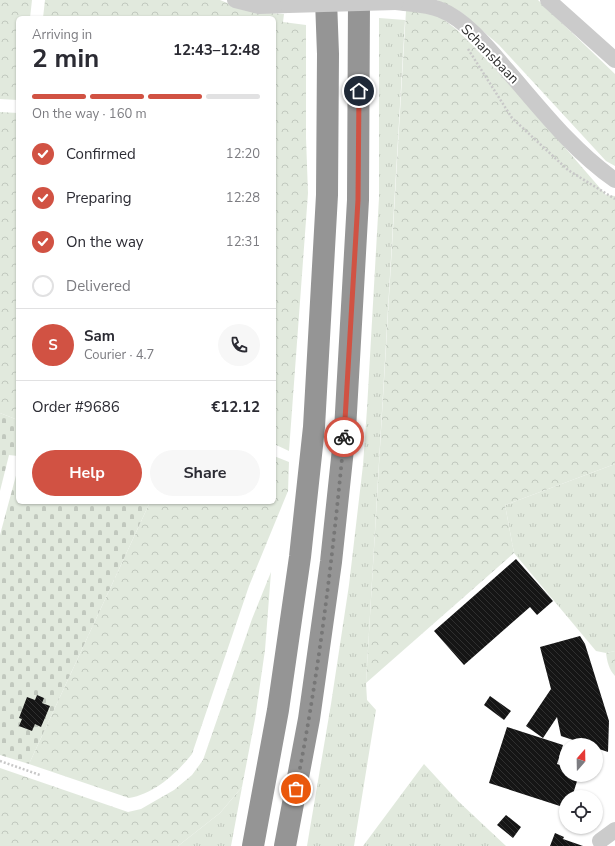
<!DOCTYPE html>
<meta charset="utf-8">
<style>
body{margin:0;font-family:"Nunito Sans",sans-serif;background:#f7f7f7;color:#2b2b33;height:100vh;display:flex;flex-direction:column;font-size:15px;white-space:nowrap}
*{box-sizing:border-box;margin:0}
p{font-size:13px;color:#7c7c81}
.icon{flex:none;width:22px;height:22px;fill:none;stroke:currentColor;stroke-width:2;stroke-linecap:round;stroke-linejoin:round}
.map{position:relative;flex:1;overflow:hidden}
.panel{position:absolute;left:16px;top:16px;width:260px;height:488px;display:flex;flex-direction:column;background:#fff;border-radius:6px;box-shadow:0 1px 3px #0004}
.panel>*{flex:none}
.needle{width:26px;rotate:20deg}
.buttons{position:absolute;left:559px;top:738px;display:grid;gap:8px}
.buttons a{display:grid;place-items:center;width:44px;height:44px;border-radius:50%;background:#fff;box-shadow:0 1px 3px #0004;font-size:20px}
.pin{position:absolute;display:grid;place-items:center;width:34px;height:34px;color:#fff;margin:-17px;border:2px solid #fff;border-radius:50%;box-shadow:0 1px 4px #0007}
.courier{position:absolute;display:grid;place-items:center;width:40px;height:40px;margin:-20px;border:3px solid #d15243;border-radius:50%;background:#fff;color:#222;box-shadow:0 1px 5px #0007}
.overview em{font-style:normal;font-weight:700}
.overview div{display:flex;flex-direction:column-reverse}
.overview{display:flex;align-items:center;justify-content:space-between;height:68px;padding:0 16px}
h1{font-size:26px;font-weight:700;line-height:30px}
.bar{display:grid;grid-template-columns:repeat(4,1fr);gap:6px 4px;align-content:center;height:48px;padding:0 16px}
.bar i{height:5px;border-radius:3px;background:#e1e1e2}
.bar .on{background:#d15243}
.bar p{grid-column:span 4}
.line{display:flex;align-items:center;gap:10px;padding:0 16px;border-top:1px solid #e1e1e2}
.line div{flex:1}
.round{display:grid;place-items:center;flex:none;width:42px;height:42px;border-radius:21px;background:#f7f7f7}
ol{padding:0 16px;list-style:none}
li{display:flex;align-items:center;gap:12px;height:44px}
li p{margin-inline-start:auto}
li .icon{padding:4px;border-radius:50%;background:#d15243;color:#fff;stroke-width:4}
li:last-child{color:#7c7c81}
li i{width:22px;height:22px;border:2px solid #e1e1e2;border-radius:50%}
.primary-button{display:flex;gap:8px;margin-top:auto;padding:8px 16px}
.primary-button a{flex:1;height:46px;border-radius:24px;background:#d15243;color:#fff;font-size:16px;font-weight:700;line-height:46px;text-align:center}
.primary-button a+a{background:#f7f7f7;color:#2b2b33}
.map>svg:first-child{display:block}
.grass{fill:url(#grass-tufts)}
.forest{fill:url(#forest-crowns)}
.cemetery{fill:url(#cemetery-stones)}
.building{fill:url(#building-back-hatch)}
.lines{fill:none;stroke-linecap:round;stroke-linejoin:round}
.path{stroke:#c8c8c8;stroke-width:2.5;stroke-dasharray:2 2;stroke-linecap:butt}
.minor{stroke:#cbcbcb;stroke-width:16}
.highway{stroke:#959595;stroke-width:22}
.minor-bridge{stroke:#cbcbcb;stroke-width:16}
.done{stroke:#777;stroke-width:4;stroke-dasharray:0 7.2}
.route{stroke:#d15243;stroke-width:5}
.labels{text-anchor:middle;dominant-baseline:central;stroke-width:4;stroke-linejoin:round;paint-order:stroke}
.street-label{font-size:14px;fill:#2e2e2e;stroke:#fff}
</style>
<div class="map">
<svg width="615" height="846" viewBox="0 0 615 846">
<defs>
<pattern id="grass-tufts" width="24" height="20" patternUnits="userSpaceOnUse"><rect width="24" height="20" fill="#e1e9dd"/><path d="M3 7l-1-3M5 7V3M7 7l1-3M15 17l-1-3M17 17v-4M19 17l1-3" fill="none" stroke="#c1c8be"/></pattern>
<pattern id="forest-crowns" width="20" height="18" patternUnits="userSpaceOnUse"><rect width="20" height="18" fill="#e1e9dd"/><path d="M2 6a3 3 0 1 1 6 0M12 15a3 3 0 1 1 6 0" fill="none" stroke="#c1c8be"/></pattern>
<pattern id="cemetery-stones" width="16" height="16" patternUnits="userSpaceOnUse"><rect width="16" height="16" fill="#e1e9dd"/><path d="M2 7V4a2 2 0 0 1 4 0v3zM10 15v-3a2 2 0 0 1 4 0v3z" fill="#c1c8be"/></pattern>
<pattern id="building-back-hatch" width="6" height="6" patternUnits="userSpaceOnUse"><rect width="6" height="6" fill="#151515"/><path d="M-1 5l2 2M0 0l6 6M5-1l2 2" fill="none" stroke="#2f2f2f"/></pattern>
</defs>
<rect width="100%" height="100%" fill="#fff"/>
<g class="grass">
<path d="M379 18 405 20 366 683 367 700 376 710 354 846H307L331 704 349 585 363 465 367 409 379 198Z"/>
<path d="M615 464V651L606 653 596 651 514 553 505 505Z"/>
<path d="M424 764 458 801 506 846H363Z"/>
<path d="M242 787 231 846H178L220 813Z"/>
</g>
<g class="forest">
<path d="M0 0H32L30 18H18V100L0 99Z"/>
<path d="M45 0H220L237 7 257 12 284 14 283 22 306 25V138L308 193 289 451 274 444V18H43Z"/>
<path d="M437 0H538L615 74V166L606 161 499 45 461 12Z"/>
<path d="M406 11H423L439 16 456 29 497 69 606 195 615 196V464L505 505 514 553 366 683Z"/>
<path d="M0 112 18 113V420L0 413Z"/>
<path d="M274 456 289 462 288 491 249 586 192 754C177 773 154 794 129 798L29 764 150 502H274Z"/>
<path d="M271 572 265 650 255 719 242 787 220 813 178 846H0V768L128 812 141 809 174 790 192 775 203 760 252 619Z"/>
<path d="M615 651V676C609 670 607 661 606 653Z"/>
</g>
<g class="cemetery">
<path d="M0 413 18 420V456L9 455 0 491Z"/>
<path d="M18 468V502H150L29 764 0 755V535Z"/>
</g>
<g class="building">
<path d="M516 559 553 601 537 615 530 607 464 665 434 631Z"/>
<path d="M580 636 585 644 609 721 608 752 596 748V745H588L561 736 557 717 543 738 526 726 551 689 540 647Z"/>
<path d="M37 695 44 698 42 703 50 706 41 727 35 724 32 731 19 726 22 719 19 718 27 697 35 700Z"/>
<path d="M490 696 511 711 504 720 484 705Z"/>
<path d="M507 727 563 745 557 764 566 767V775H579L572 797H566V808L489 783Z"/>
<path d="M506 815 521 827 513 838 497 825Z"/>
<path d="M555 833 564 837 563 839 583 846H550Z"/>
</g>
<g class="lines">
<g class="path">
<path d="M468 49 512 118 568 170 615 199"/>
<path d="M0 761 40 775"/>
</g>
<g class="minor">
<path d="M235 0 259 6 288 5"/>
<path d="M548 0 615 60"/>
<path d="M396 2C411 4 427 4 441 10 465 19 490 50 506 69 540 108 572 150 615 180"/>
<path d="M600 841 615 830"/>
</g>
<g class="highway">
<path d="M253 846 278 710 300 557 314 427 327 195 328 54 326 0"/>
<path d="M285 846 309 719 331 562 345 430 358 200 359 0"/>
</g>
<path class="minor-bridge" d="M288 5 396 2"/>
</g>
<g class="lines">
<path class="done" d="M296 789C319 673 333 555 344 437"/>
<path class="route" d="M344 437 358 200 359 91"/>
</g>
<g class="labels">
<g class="street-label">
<text transform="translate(490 54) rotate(46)">Schansbaan</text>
</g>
</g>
</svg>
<div class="buttons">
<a><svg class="needle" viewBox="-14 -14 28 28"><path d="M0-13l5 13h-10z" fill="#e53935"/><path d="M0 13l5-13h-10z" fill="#7c7c81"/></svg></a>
<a><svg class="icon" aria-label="locate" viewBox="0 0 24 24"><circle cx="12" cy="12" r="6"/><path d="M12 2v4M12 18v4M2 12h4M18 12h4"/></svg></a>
</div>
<div class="pin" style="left:296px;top:789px;background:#ea580c"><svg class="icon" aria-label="bag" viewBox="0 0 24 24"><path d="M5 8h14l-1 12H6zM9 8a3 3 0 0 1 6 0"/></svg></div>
<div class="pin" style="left:359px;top:91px;background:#1f2937"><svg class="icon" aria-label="home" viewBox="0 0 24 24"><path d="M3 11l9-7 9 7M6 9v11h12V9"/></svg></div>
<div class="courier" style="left:344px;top:437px"><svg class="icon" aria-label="bike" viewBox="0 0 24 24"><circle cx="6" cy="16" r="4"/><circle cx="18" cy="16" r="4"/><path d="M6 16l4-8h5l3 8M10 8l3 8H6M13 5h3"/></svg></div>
<section class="panel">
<div class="overview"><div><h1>2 min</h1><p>Arriving in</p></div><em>12:43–12:48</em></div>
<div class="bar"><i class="on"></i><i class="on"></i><i class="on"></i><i></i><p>On the way · 160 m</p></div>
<ol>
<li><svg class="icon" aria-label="check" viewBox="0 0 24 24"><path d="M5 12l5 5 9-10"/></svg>Confirmed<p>12:20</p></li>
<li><svg class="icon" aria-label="check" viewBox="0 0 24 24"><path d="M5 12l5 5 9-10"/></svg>Preparing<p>12:28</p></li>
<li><svg class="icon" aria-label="check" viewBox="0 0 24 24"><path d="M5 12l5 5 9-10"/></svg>On the way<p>12:31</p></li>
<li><i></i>Delivered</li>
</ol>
<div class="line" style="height:72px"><b class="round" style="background:#d15243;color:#fff">S</b><div><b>Sam</b><p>Courier · 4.7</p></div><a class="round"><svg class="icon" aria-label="phone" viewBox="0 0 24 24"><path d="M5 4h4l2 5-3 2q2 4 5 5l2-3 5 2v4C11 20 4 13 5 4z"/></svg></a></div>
<div class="line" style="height:52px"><div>Order #9686</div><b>€12.12</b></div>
<div class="primary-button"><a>Help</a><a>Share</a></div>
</section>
</div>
